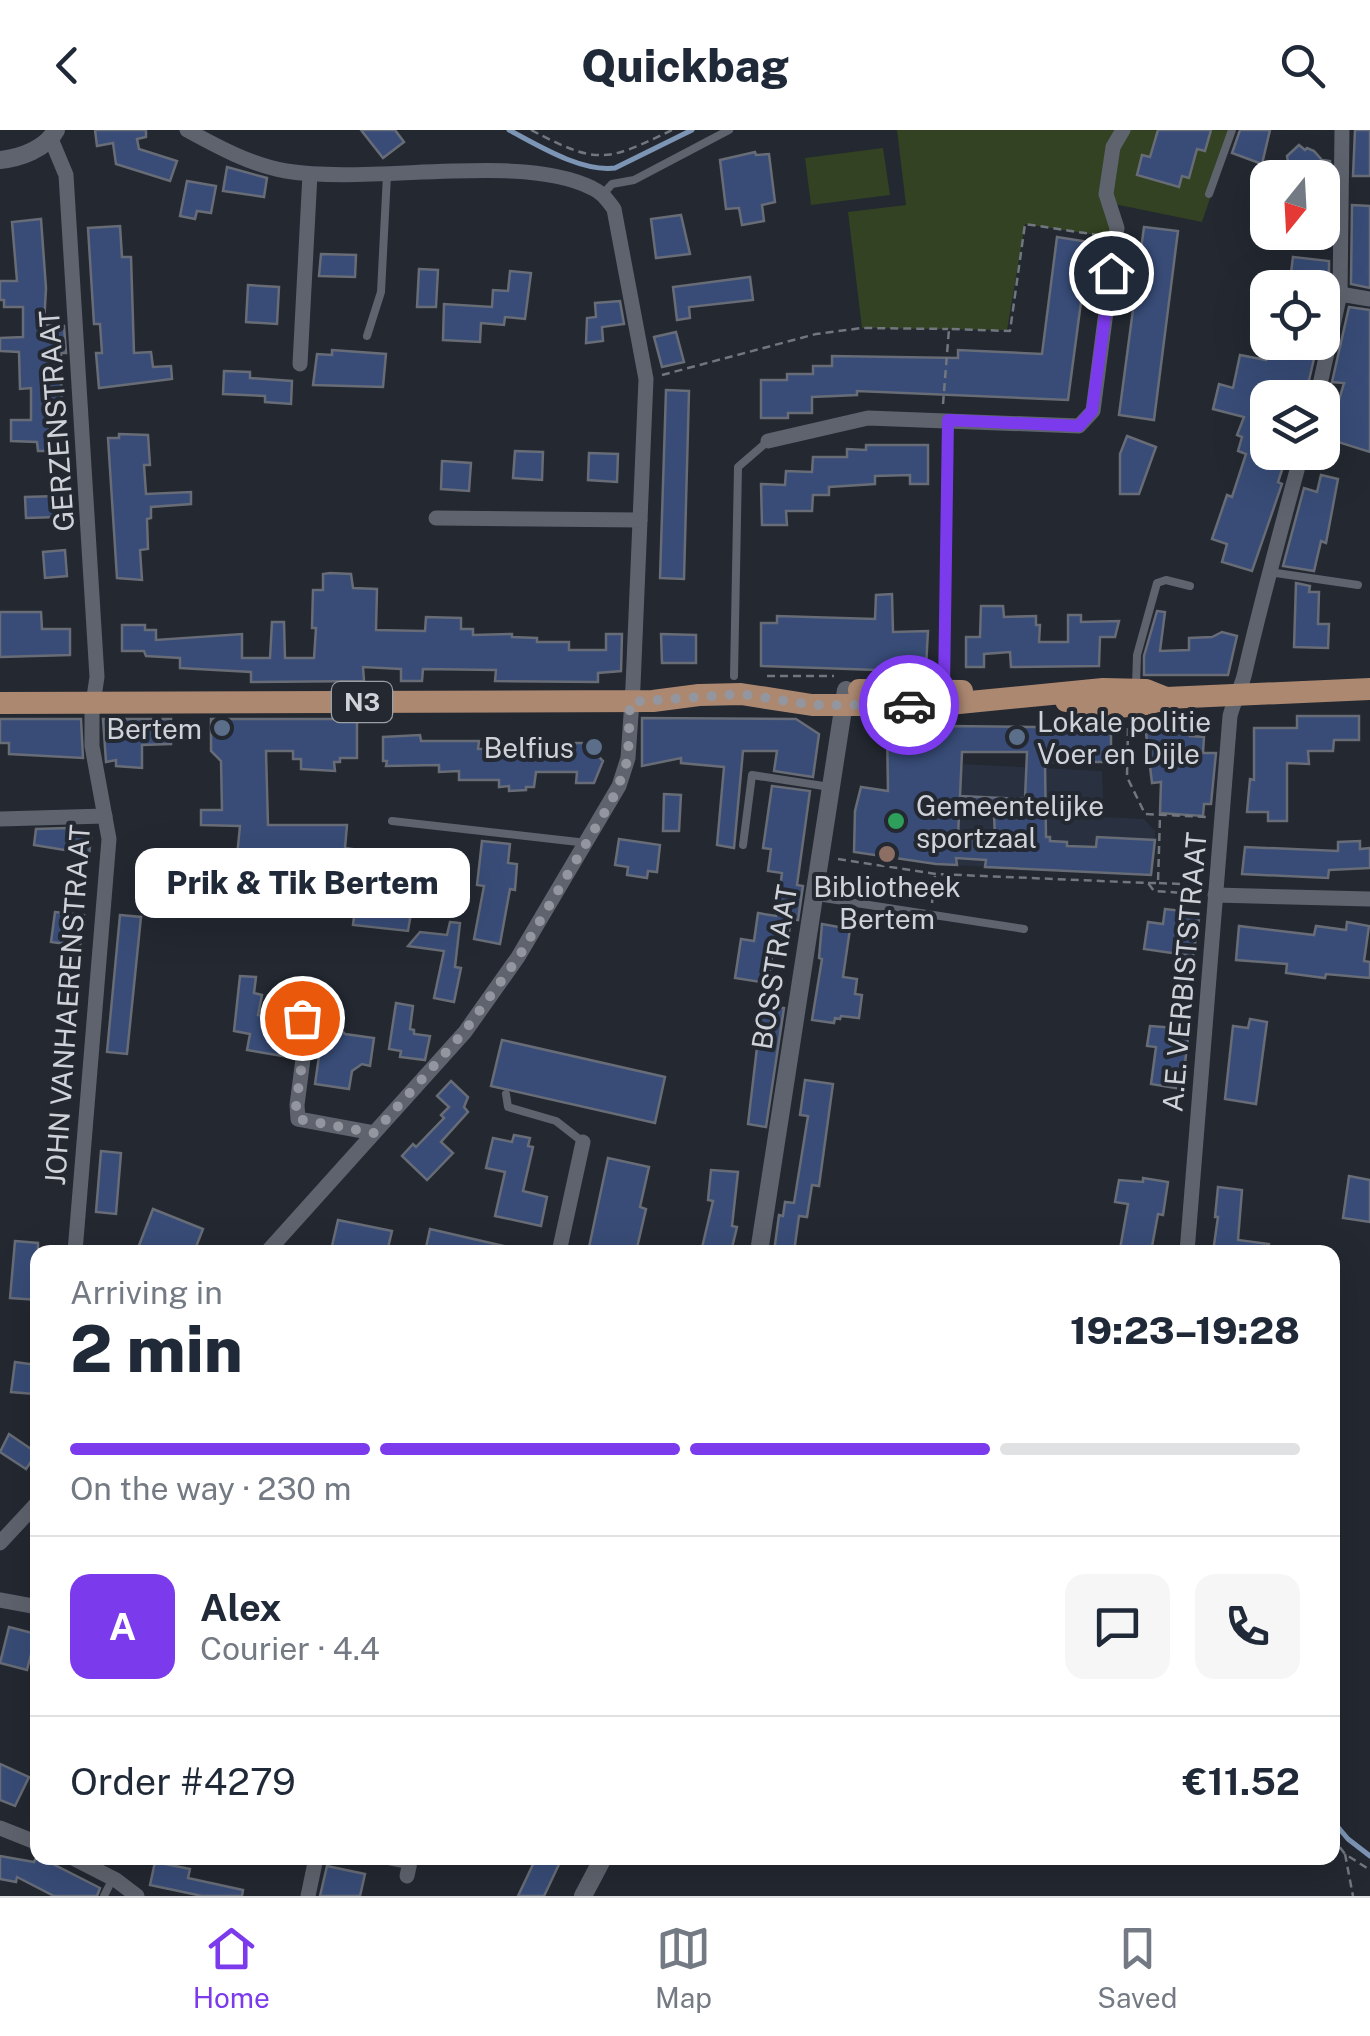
<!DOCTYPE html>
<meta charset="utf-8">
<style>
body{margin:0;font-family:"Public Sans",sans-serif;background:#f6f6f7;color:#1f2937;height:100vh;display:flex;flex-direction:column;font-size:38px;white-space:nowrap}
*{box-sizing:border-box;margin:0}
p{font-size:32px;color:#747a83}
.icon{flex:none;width:55px;height:55px;fill:none;stroke:currentColor;stroke-width:2;stroke-linecap:round;stroke-linejoin:round}
.map{position:relative;flex:1;overflow:hidden}
.panel{position:absolute;left:30px;top:1115px;width:1310px;height:620px;display:flex;flex-direction:column;background:#fff;border-radius:20px;box-shadow:0 10px 40px #0002}
.panel>*{flex:none}
.needle{width:65px;rotate:198deg}
.fabs{position:absolute;left:1250px;top:30px;display:grid;gap:20px}
.fabs a{display:grid;place-items:center;width:90px;height:90px;border-radius:20px;background:#fff;box-shadow:0 10px 40px #0002;font-size:50px}
.pin{position:absolute;display:grid;place-items:center;width:85px;height:85px;color:#fff;margin:-42px;border:5px solid #fff;border-radius:50%;box-shadow:0 2px 10px #0007}
.courier{position:absolute;display:grid;place-items:center;width:100px;height:100px;margin:-50px;border:8px solid #7c3aed;border-radius:50%;background:#fff;color:#222;box-shadow:0 2px 12px #0007}
.bubble{position:absolute;height:70px;border-radius:20px;background:#fff;box-shadow:0 10px 40px #0002;font-size:32px;font-weight:800;line-height:70px;text-align:center}
.overview em{font-style:normal;font-weight:800}
.overview div{display:flex;flex-direction:column-reverse}
.overview{display:flex;align-items:center;justify-content:space-between;height:170px;padding:0 40px}
h1{font-size:65px;font-weight:800;line-height:75px}
.bar{display:grid;grid-template-columns:repeat(4,1fr);gap:15px 10px;align-content:center;height:120px;padding:0 40px}
.bar i{height:12px;border-radius:8px;background:#e0e1e3}
.bar .selected{background:#7c3aed}
.bar p{grid-column:span 4}
.line{display:flex;align-items:center;gap:25px;padding:0 40px;border-top:2px solid #e0e1e3}
.line div{flex:1}
.round{display:grid;place-items:center;flex:none;width:105px;height:105px;border-radius:20px;background:#f6f6f7}
header{display:flex;justify-content:space-between;align-items:center;height:130px;padding:0 40px;background:#fff;font-size:45px;font-weight:800}
.tab-bar{display:flex;justify-content:space-around;align-items:center;height:140px;border-top:2px solid #e0e1e3;background:#fff;font-size:28px;color:#747a83}
.tab-bar a{display:grid;justify-items:center;gap:5px}
.tab-bar .selected{color:#7c3aed}
.map>svg:first-child{display:block}
.built{fill:#29303f}
.green{fill:#334222}
.lines{fill:none;stroke-linecap:round;stroke-linejoin:round}
.stream{stroke:#7d95b5;stroke-width:5}
.building{fill:#384c77;stroke:#676c76;stroke-width:2.5;fill-rule:evenodd}
.path{stroke:#72767e;stroke-width:2.5;stroke-dasharray:8 5;stroke-linecap:butt}
.service{stroke:#5e636d;stroke-width:8}
.minor{stroke:#5e636d;stroke-width:15}
.tertiary{stroke:#5e636d;stroke-width:18}
.primary{stroke:#ac8871;stroke-width:22}
.done{stroke:#93969e;stroke-width:10;stroke-dasharray:0 18}
.route{stroke:#7c3aed;stroke-width:12}
.service-dot{fill:#5c6f8a;stroke:#232831;stroke-width:4}
.leisure-dot{fill:#2e9e5b;stroke:#232831;stroke-width:4}
.education-dot{fill:#8d6e63;stroke:#232831;stroke-width:4}
.labels{text-anchor:middle;dominant-baseline:central;stroke-width:8;stroke-linejoin:round;paint-order:stroke}
.shield{fill:#232831;stroke:#9b9fa6;stroke-width:2.5}
.shield-label{font-size:25px;font-weight:bold;fill:#cfd2d8}
.street-label{font-size:28px;fill:#cfd2d8;stroke:#232831}
.poi-label{font-size:28px;fill:#cfd2d8;stroke:#232831;text-anchor:start}
</style>
<header><svg class="icon" aria-label="back" viewBox="0 0 24 24"><path d="M15 5l-7 7 7 7"/></svg>Quickbag<svg class="icon" aria-label="search" viewBox="0 0 24 24"><circle cx="10" cy="10" r="6"/><path d="M15 15l6 6"/></svg></header>
<div class="map">
<svg width="1370" height="1766" viewBox="0 0 1370 1766">
<rect width="100%" height="100%" fill="#232831"/>
<path class="built" d="M941 633 1102 641 1104 687 1144 689 1155 701 1154 730 1148 731 1152 736 1151 745 936 734Z"/>
<g class="green">
<path d="M897 0H1233L1202 92 1109 73 1115 108 1025 94 1007 200 862 198 848 82 906 75Z"/>
<path d="M883 18 890 65 811 75 805 28Z"/>
</g>
<g class="lines">
<g class="stream">
<path d="M509 0C539 16 581 42 615 38L692 0"/>
<path d="M1337 1696 1348 1709 1370 1726"/>
</g>
</g>
<g class="building">
<path d="M95 0H146V7L137 9 139 19 177 31 170 51 116 34 113 13 97 16Z"/>
<path d="M361 0H395L404 12 383 28Z"/>
<path d="M1158 0H1211L1205 21 1197 19 1189 48 1182 46 1179 57 1137 45 1142 25 1150 27Z"/>
<path d="M1240 0H1270L1262 34 1232 23Z"/>
<path d="M1355 0H1370V46H1353Z"/>
<path d="M1299 15 1305 20 1307 18 1314 21 1322 30 1330 31V48L1290 44 1287 26Z"/>
<path d="M755 22 756 25 769 24 775 72 762 75 764 91 742 95 739 78 726 79 720 30Z"/>
<path d="M227 37 267 48 264 67 223 61Z"/>
<path d="M187 51 216 56 211 83 197 81 195 89 180 86Z"/>
<path d="M1352 75 1370 76V158L1351 154Z"/>
<path d="M681 85 690 124 656 128 651 89Z"/>
<path d="M41 89 46 158 44 195 64 196 66 223H61L62 316H53V321H38L37 312 11 311V290H31V258L20 259 19 222 0 221V208L23 207V177H4V170H0V151H17L12 92Z"/>
<path d="M120 96 122 127H131L134 223 151 222 153 237 171 236 172 249 99 258 96 223H102L100 194H94L88 98Z"/>
<path d="M1144 97 1178 101 1154 290 1119 285Z"/>
<path d="M1057 107 1089 112 1068 270 857 261V265L812 267V283H788V288H761V250H787V244H813V236H832V226L958 228V220L1042 224Z"/>
<path d="M321 124 356 125 355 147 319 146Z"/>
<path d="M1293 127 1329 131V163L1322 191V158H1289Z"/>
<path d="M419 139 438 140 436 177H417Z"/>
<path d="M510 141 531 143 525 189 505 187 504 195 481 193 480 212 443 210 444 174 492 177 493 160 508 161Z"/>
<path d="M750 147 753 170 689 177 690 188 677 190 673 157Z"/>
<path d="M248 155 279 157 277 194 246 192Z"/>
<path d="M620 171 624 194 602 197 603 211 586 213 587 188 596 187 595 173Z"/>
<path d="M1349 177 1370 180V322L1322 307 1326 288 1333 290 1344 253 1332 252Z"/>
<path d="M676 202 684 232 662 237 654 207Z"/>
<path d="M1267 216 1315 224 1305 268H1268V322H1288L1278 352 1282 354 1252 441 1222 432 1227 414 1212 409 1227 365 1232 367 1246 324 1238 321 1242 307 1237 305 1244 287 1213 279 1219 254 1233 258 1240 225 1266 230Z"/>
<path d="M332 220 386 224 383 257 313 255 317 224 332 225Z"/>
<path d="M224 241 250 242V248L292 251 291 274 265 272V266L223 264Z"/>
<path d="M666 260 689 261 684 449 660 448Z"/>
<path d="M119 304 148 305 150 335H144L146 364 191 362V374L151 377V388L147 389 148 419 140 420 142 450 117 448 108 308H119Z"/>
<path d="M1127 306 1156 317 1139 364H1120V324Z"/>
<path d="M866 315H928V354H910V345L875 346V354L829 357V365H813L812 381H786L787 395H762L761 354 785 355 786 341 812 342 813 327H847V319L866 320Z"/>
<path d="M515 321 543 322 542 350 513 348Z"/>
<path d="M589 323 618 324 617 352 588 350Z"/>
<path d="M442 331 471 333 469 361 441 359Z"/>
<path d="M1321 345 1338 349 1326 413 1321 411 1314 441 1283 436 1304 358 1317 362Z"/>
<path d="M57 366 58 387 26 388 25 367Z"/>
<path d="M65 420 67 446 45 448 43 422Z"/>
<path d="M330 443 351 444 353 458 377 459 376 500 425 501 426 487 461 488V499H473V505L512 504V507L537 508V512H569V520H606V504H622L621 541 598 543V552L495 551 496 540 423 539 422 551H401V539L363 537 364 551 251 552V542L180 538V528L146 526 144 521H122V495H145V500H156V510L242 504V528H270L272 492H284L285 528H314L316 498H312L313 460H323V444Z"/>
<path d="M1296 453 1310 456 1309 462H1319L1318 494H1329L1328 518 1294 517Z"/>
<path d="M892 464 893 502 928 501 926 537 877 540 761 536V493H777V486L875 489 876 465Z"/>
<path d="M981 476H1003L1004 487 1036 486V495H1040L1039 512H1068V485H1081V492L1119 491 1115 507H1100L1099 536 1011 537 1010 522 984 524V537H966V507H980Z"/>
<path d="M1157 481 1165 482 1160 521 1189 520V508L1212 507 1222 502 1237 506 1228 545H1144V526Z"/>
<path d="M0 482H41L42 499H70V525L0 527Z"/>
<path d="M661 504 696 505V533H662Z"/>
<path d="M1297 586H1359V610H1334L1333 621H1308L1309 634 1287 633V691H1268V682H1247L1250 649 1254 650V598H1297Z"/>
<path d="M642 588 796 589 819 604 813 647 774 641 777 621H743L734 718 717 715 724 637 681 633V628L642 636Z"/>
<path d="M0 589H81L83 628 9 624V613H0Z"/>
<path d="M103 589H171V614L142 615V638L116 636V630L106 632Z"/>
<path d="M211 589H357V628H340V632H334L335 641 301 639V629H293V621H266L268 695H347L345 718 381 723 374 779 411 783 408 801 353 795 357 762 234 756 240 696 201 695V680H222L221 631 211 621Z"/>
<path d="M1157 595 1189 596 1190 606 1204 607 1203 623H1216L1211 674H1204L1203 686 1160 683 1161 652 1152 653 1146 603H1156Z"/>
<path d="M887 596H916V600L949 599V596L1111 598V632H1045L1046 707H1050V711L1067 712V716L1096 717 1097 707 1155 710 1151 745 985 737 986 730 956 728 957 735 936 734 854 722 855 681 861 657 888 661ZM962 622H1027L1025 669 960 666ZM959 682 994 684 995 709H958Z"/>
<path d="M420 605 421 611H479L478 619 555 618V613H598L599 627 603 631 594 653H576L577 642H536L534 657H526V660L509 661V656L499 657V650H459V641L439 642V635L386 636 387 631H383V607Z"/>
<path d="M772 656 810 661 797 755 803 756 798 790 791 789 787 816 774 814 768 853 735 848 741 809 754 811 758 783 776 786 782 743 768 741 771 719 763 718Z"/>
<path d="M664 664 681 665 679 701H663Z"/>
<path d="M68 698 92 702 89 724 34 715 36 699Z"/>
<path d="M619 709 660 715 657 742 648 741 647 748 627 745 628 737 615 735Z"/>
<path d="M482 711 510 714 508 733 517 734 515 760 510 759 500 814 474 809 484 756 477 755Z"/>
<path d="M1360 711V719L1370 718V738L1329 740 1328 748 1242 744 1245 717 1338 721V712Z"/>
<path d="M1165 779 1200 783 1193 826 1144 819 1148 792 1163 794Z"/>
<path d="M55 782 84 785 80 816 51 812Z"/>
<path d="M120 785 141 787 127 924 107 922Z"/>
<path d="M450 792 460 793 455 837 461 838 454 872 434 868 444 821 408 816 420 802 447 805Z"/>
<path d="M1347 792 1369 796 1364 831 1370 832V848L1326 844 1325 848 1286 843 1287 834 1236 830 1239 796 1314 805 1316 796 1346 800Z"/>
<path d="M822 794 850 799 843 847 857 849 855 864 862 865 859 888 841 886 840 889 835 888 834 893 812 890 822 829 819 828Z"/>
<path d="M240 846 256 847 254 863 262 865 258 885 294 892 289 927 247 920 250 904 234 901Z"/>
<path d="M396 873 413 876 410 899 414 900V904L430 906 425 930 400 927 401 921 389 919Z"/>
<path d="M762 875 784 878 766 997 748 994Z"/>
<path d="M1250 889 1267 892 1256 974 1225 969 1233 896 1248 898Z"/>
<path d="M1150 896 1189 899 1182 959 1151 954 1156 917 1147 916Z"/>
<path d="M340 899 345 904 374 908 370 936 362 934 352 941 349 959 315 954 320 919H330L332 902Z"/>
<path d="M502 910 665 947 655 993 491 956Z"/>
<path d="M805 950 833 954 819 1056 812 1055 807 1087 799 1086 794 1122H774L779 1085 783 1086 785 1072 794 1073 808 986 800 985Z"/>
<path d="M451 951 468 967 464 977 468 982 441 1012 453 1023 427 1050 402 1026 413 1014 416 1017 444 988 441 985 449 977 437 966Z"/>
<path d="M514 1005 530 1008 528 1016 533 1017 523 1061 547 1067 541 1096 495 1086 505 1042 486 1038 493 1008 512 1012Z"/>
<path d="M101 1021 121 1023 116 1084 96 1082Z"/>
<path d="M608 1028 649 1037 640 1077 646 1079 636 1122H588Z"/>
<path d="M711 1040 738 1042 732 1096 737 1097 731 1122H701L713 1071 708 1070Z"/>
<path d="M1349 1046 1370 1050V1092L1343 1088Z"/>
<path d="M1143 1048 1168 1052 1163 1085 1158 1084 1151 1122 1120 1119 1128 1074 1115 1072 1119 1050 1143 1052Z"/>
<path d="M1218 1057 1242 1060 1238 1110 1269 1114 1268 1122H1213L1218 1087H1215Z"/>
<path d="M153 1079 203 1099 194 1122H150L138 1118Z"/>
<path d="M338 1090 392 1101 387 1122H359L332 1116Z"/>
<path d="M430 1099 508 1117 507 1122H425Z"/>
<path d="M15 1111 38 1113V1170L10 1168Z"/>
<path d="M15 1232 37 1235 34 1264 11 1262Z"/>
<path d="M9 1304 37 1323 26 1339 0 1322Z"/>
<path d="M9 1497 36 1504 27 1540 0 1533Z"/>
<path d="M0 1634 29 1647 15 1676 0 1670Z"/>
<path d="M0 1726 34 1732 37 1726 100 1758 97 1766H54L17 1747 16 1752 0 1749Z"/>
<path d="M536 1728H562L544 1766H518Z"/>
<path d="M155 1732 190 1739 188 1748 243 1760 242 1766H202L150 1755Z"/>
<path d="M327 1736 365 1744 360 1766H320Z"/>
</g>
<g class="lines">
<g class="path">
<path d="M531 0C598 35 606 32 672 0"/>
<path d="M662 245 816 204 862 198 948 199"/>
<path d="M943 274 949 199 1010 201 1025 94 1098 105"/>
<path d="M767 546H834"/>
<path d="M1128 598 1127 647 1145 684 1207 687"/>
<path d="M838 729 936 744 1148 753 1154 761 1199 764"/>
<path d="M1148 753H1158L1160 686"/>
<path d="M1159 753 1180 754"/>
<path d="M932 773 935 746"/>
<path d="M1332 1707 1345 1724 1370 1740"/>
<path d="M1345 1724 1353 1766"/>
</g>
<g class="service">
<path d="M603 64 612 54 634 50 729 0"/>
<path d="M1209 64 1232 0"/>
<path d="M367 206 381 162 387 45"/>
<path d="M1269 442 1358 455"/>
<path d="M734 546 738 337 768 311"/>
<path d="M944 556 948 290"/>
<path d="M1136 556 1137 525 1157 453 1166 450 1190 456"/>
<path d="M392 691 587 713"/>
<path d="M743 715 752 645 830 657"/>
<path d="M817 767 1024 799"/>
<path d="M506 964 508 977 556 991 583 1012"/>
<path d="M104 1766 113 1748"/>
</g>
<g class="minor">
<path d="M187 0C218 17 251 35 286 41 372 55 521 22 592 58 603 63 607 70 614 79L646 249 633 556 628 628 619 656 518 827 465 902 267 1122"/>
<path d="M51 9 66 45 97 547 92 580V616L109 709 75 1122"/>
<path d="M1340 164 1370 169"/>
<path d="M300 234 310 44"/>
<path d="M1317 268 1340 164 1342 0"/>
<path d="M768 311 868 288 1079 296 1093 281 1117 98 1106 64 1113 17 1123 0"/>
<path d="M436 388 640 390"/>
<path d="M0 689 105 686"/>
<path d="M1215 765 1370 769"/>
<path d="M302 878 307 898 297 975 298 989 374 1003"/>
<path d="M559 1122 583 1012"/>
<path d="M1187 1122 1230 586C1234 570 1242 557 1245 542 1262 468 1282 395 1302 322"/>
<path d="M0 1413 38 1372"/>
<path d="M0 1470 38 1477"/>
<path d="M0 1698 38 1713"/>
<path d="M73 1728 116 1750 137 1766"/>
<path d="M390 1728 410 1732 407 1746"/>
<path d="M308 1766 316 1728"/>
</g>
<g class="tertiary">
<path d="M0 30C20 28 46 19 56 0"/>
<path d="M759 1122 846 560"/>
<path d="M583 1766 603 1728"/>
</g>
<g class="primary">
<path d="M859 560 962 561"/>
<path d="M1066 571C1099 577 1134 581 1166 568L1370 559"/>
<path d="M0 573 653 571 699 565 741 564 812 575H939L1103 559 1146 560 1166 568"/>
</g>
</g>
<g class="lines">
<path class="done" d="M302 888 307 898 296 975 298 989 374 1003 464 902 518 828 612 670 623 644 628 628 630 572 741 564 812 575H909"/>
<path class="route" d="M909 575H939L944 559 948 290 1079 296 1092 281 1111 143"/>
</g>
<g class="service-dot">
<circle cx="222" cy="598" r="10"/>
<circle cx="1017" cy="607" r="10"/>
<circle cx="594" cy="617" r="10"/>
</g>
<circle class="leisure-dot" cx="896" cy="691" r="10"/>
<circle class="education-dot" cx="887" cy="724" r="10"/>
<g class="labels">
<rect class="shield" x="332" y="552" width="60" height="40" rx="8"/>
<g class="shield-label">
<text x="362" y="572">N3</text>
</g>
<g class="street-label">
<text transform="translate(56 291) rotate(-94)">GERZENSTRAAT</text>
<text transform="translate(774 837) rotate(-81)">BOSSTRAAT</text>
<text transform="translate(1184 842) rotate(-85)">A.E. VERBISTSTRAAT</text>
<text transform="translate(67 875) rotate(-86)">JOHN VANHAERENSTRAAT</text>
</g>
<g class="poi-label">
<text x="1037" y="591">Lokale politie<tspan x="1037" dy="32">Voer en Dijle</tspan></text>
<text x="202" y="598" text-anchor="end">Bertem</text>
<text x="574" y="617" text-anchor="end">Belfius</text>
<text x="916" y="675">Gemeentelijke<tspan x="916" dy="32">sportzaal</tspan></text>
<text x="887" y="756" text-anchor="middle">Bibliotheek<tspan x="887" dy="32">Bertem</tspan></text>
</g>
</g>
</svg>
<div class="fabs">
<a><svg class="needle" viewBox="-14 -14 28 28"><path d="M0-13l5 13h-10z" fill="#e53935"/><path d="M0 13l5-13h-10z" fill="#747a83"/></svg></a>
<a><svg class="icon" aria-label="locate" viewBox="0 0 24 24"><circle cx="12" cy="12" r="6"/><path d="M12 2v4M12 18v4M2 12h4M18 12h4"/></svg></a>
<a><svg class="icon" aria-label="layers" viewBox="0 0 24 24"><path d="M12 4l9 5-9 5-9-5zM3 14l9 5 9-5"/></svg></a>
</div>
<div class="pin" style="left:302px;top:888px;background:#ea580c"><svg class="icon" aria-label="bag" viewBox="0 0 24 24"><path d="M5 8h14l-1 12H6zM9 8a3 3 0 0 1 6 0"/></svg></div>
<div class="pin" style="left:1111px;top:143px;background:#1f2937"><svg class="icon" aria-label="home" viewBox="0 0 24 24"><path d="M3 11l9-7 9 7M6 9v11h12V9"/></svg></div>
<div class="courier" style="left:909px;top:575px"><svg class="icon" aria-label="car" viewBox="0 0 24 24"><path d="M5 17H2v-5l4-1 3-4h7l3 4 3 1v5h-3M9 17h6M6 11h13"/><circle cx="7" cy="17" r="2"/><circle cx="17" cy="17" r="2"/></svg></div>
<div class="bubble" style="left:135px;top:718px;width:335px">Prik &amp; Tik Bertem</div>
<section class="panel">
<div class="overview"><div><h1>2 min</h1><p>Arriving in</p></div><em>19:23–19:28</em></div>
<div class="bar"><i class="selected"></i><i class="selected"></i><i class="selected"></i><i></i><p>On the way · 230 m</p></div>
<div class="line" style="height:180px"><b class="round" style="background:#7c3aed;color:#fff">A</b><div><b>Alex</b><p>Courier · 4.4</p></div><a class="round"><svg class="icon" aria-label="chat" viewBox="0 0 24 24"><path d="M4 5h16v11H9l-5 4z"/></svg></a><a class="round"><svg class="icon" aria-label="phone" viewBox="0 0 24 24"><path d="M5 4h4l2 5-3 2q2 4 5 5l2-3 5 2v4C11 20 4 13 5 4z"/></svg></a></div>
<div class="line" style="height:130px"><div>Order #4279</div><b>€11.52</b></div>
</section>
</div>
<nav class="tab-bar">
<a class="selected"><svg class="icon" aria-label="home" viewBox="0 0 24 24"><path d="M3 11l9-7 9 7M6 9v11h12V9"/></svg>Home</a>
<a><svg class="icon" aria-label="map" viewBox="0 0 24 24"><path d="M3 6l6-2 6 2 6-2v14l-6 2-6-2-6 2zM9 4v14M15 6v14"/></svg>Map</a>
<a><svg class="icon" aria-label="saved" viewBox="0 0 24 24"><path d="M7 4h10v16l-5-4-5 4z"/></svg>Saved</a>
</nav>
